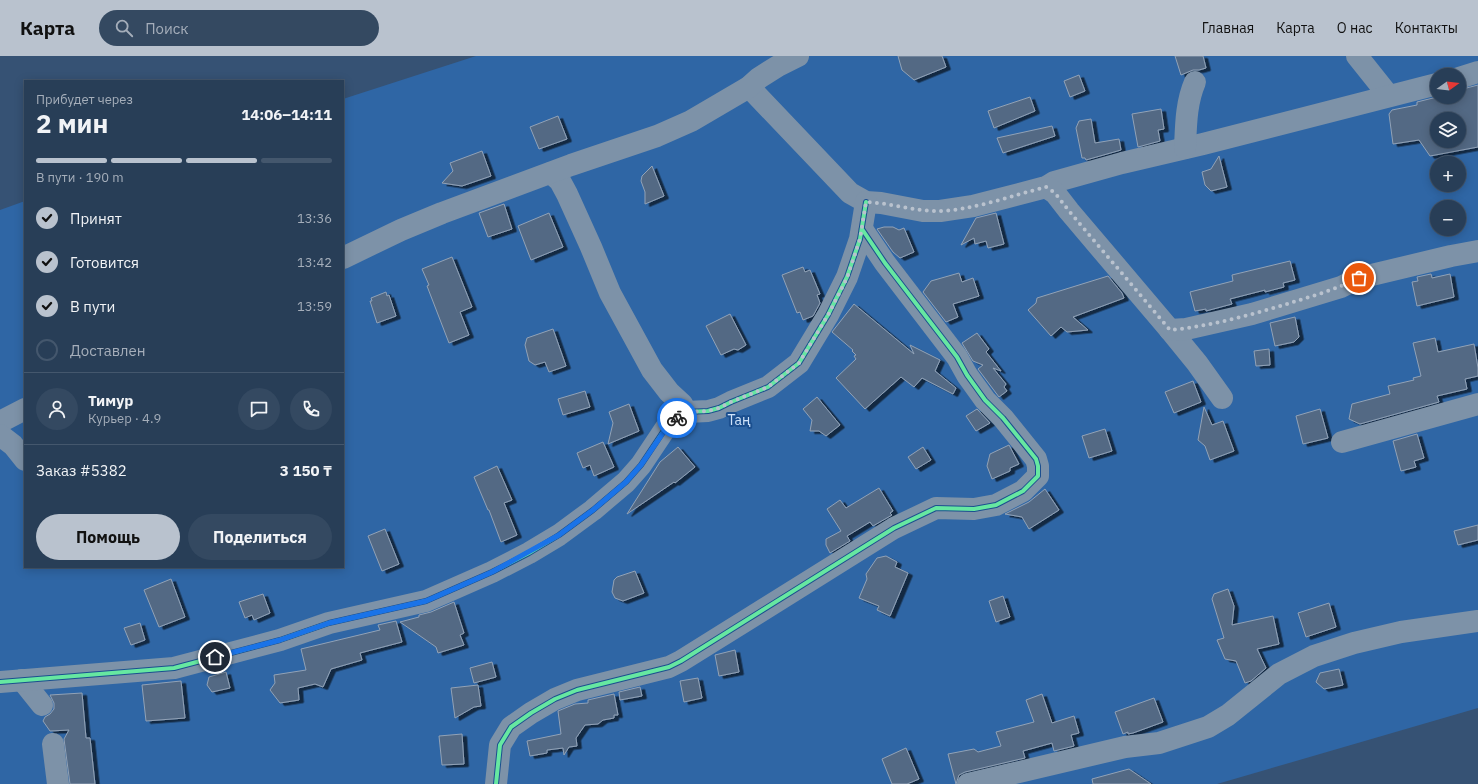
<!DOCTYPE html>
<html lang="ru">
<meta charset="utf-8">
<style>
body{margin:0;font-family:"IBM Plex Sans",sans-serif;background:#344961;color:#f1f3f6;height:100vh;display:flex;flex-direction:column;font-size:15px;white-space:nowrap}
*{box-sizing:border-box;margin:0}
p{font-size:13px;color:#a5aeba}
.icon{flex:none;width:22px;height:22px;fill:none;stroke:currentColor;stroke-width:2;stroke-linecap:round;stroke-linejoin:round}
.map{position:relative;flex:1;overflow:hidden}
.drawer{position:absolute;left:24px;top:24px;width:320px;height:488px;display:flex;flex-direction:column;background:#283e57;border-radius:0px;box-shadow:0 2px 10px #0003,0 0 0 1px #44576d}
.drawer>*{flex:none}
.needle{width:26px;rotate:75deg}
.tools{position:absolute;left:1430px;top:12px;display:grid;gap:8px}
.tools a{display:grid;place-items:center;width:36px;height:36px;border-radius:50%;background:#283e57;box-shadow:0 2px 10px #0003,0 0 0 1px #44576d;font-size:20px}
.pin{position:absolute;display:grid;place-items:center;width:34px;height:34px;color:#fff;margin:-17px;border:2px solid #fff;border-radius:50%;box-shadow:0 1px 4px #0007}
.courier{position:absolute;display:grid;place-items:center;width:40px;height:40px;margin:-20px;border:3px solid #1a73e8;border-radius:50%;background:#fff;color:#222;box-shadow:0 1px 5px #0007}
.summary em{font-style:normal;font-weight:700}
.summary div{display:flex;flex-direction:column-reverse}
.summary{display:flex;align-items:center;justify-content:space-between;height:68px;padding:0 12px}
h1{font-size:26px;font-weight:700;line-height:30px}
.bar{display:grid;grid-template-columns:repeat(4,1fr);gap:6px 4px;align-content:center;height:48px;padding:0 12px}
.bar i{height:5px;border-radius:3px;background:#44576d}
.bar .on{background:#b9c2ce}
.bar p{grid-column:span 4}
.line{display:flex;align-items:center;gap:10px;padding:0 12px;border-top:1px solid #44576d}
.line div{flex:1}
.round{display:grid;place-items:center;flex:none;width:42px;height:42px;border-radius:21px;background:#344961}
ol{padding:0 12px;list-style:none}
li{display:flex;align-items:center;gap:12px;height:44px}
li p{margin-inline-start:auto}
li .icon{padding:4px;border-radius:50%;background:#b9c2ce;color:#111;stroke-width:4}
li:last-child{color:#a5aeba}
li i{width:22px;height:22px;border:2px solid #44576d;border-radius:50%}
.button{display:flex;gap:8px;margin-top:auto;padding:8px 12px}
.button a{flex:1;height:46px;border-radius:24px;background:#b9c2ce;color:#111;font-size:16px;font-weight:700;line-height:46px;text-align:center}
.button a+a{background:#344961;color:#f1f3f6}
header{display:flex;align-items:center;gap:24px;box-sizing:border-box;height:56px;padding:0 20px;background:#b9c2ce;color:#111}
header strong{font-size:19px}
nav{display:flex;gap:22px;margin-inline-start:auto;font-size:14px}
.search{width:280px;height:36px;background:#344961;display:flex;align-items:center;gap:10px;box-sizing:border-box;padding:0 14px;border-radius:22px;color:#a5aeba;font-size:15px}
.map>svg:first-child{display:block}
.green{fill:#2f66a5;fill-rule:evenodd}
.building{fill:#526984;stroke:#92a2b6;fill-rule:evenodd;filter:url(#shadow)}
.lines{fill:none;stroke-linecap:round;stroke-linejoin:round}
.minor{stroke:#7d92a8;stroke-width:22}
.cycleway-casing{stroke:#1b4f8f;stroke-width:6}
.cycleway{stroke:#66e7a1;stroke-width:4}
.done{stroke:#b9c2ce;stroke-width:4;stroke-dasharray:0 7.2}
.route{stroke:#1a73e8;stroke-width:5}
.labels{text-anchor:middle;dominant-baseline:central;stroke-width:4;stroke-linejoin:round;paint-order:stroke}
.park-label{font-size:14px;fill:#cfe3fa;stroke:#1b4f8f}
</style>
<header>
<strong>Карта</strong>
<div class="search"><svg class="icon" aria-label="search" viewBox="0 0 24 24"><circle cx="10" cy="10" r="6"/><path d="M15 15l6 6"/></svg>Поиск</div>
<nav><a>Главная</a><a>Карта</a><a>О нас</a><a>Контакты</a></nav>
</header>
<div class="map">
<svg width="1478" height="728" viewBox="0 0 1478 728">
<defs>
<filter id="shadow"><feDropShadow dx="4.5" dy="2.5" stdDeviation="0" flood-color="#0009"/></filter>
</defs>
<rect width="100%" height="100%" fill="#365274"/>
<path class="green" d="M476 0H1478V652L1217 728H0V154L25 145V511H343V43ZM1437 19H1459V41H1437ZM1437 63H1459V85H1437ZM1437 107H1459V129H1437ZM1437 151H1459V173H1437Z"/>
<g class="building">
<path d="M898 0H942L946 11 914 24 902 14Z"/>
<path d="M1175 0H1203L1206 12 1199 14H1193L1181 19Z"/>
<path d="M1079 19 1085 35 1070 41 1064 25Z"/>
<path d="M1478 29V91L1430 100 1419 84 1393 88 1389 58 1392 54 1417 49V46L1437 41H1459V34ZM1437 63H1459V85H1437Z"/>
<path d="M1030 41 1035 55 994 72 988 55Z"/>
<path d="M1161 53 1164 73 1158 74 1160 85 1138 91 1132 58Z"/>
<path d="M558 60 567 83 539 93 530 71Z"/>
<path d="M1091 63 1095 87 1119 83 1121 94 1086 104 1085 102H1082L1076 72 1079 65Z"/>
<path d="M1052 70 1055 80 1003 97 997 82Z"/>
<path d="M482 95 491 120 462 130 442 127 453 115 450 107Z"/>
<path d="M1219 100 1227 131 1211 135 1205 129 1202 116 1211 113Z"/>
<path d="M652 110 664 140 645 148V136L641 125 642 120Z"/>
<path d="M504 148 512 173 488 181 479 157Z"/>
<path d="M549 157 563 191 531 204 518 170Z"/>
<path d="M996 157 1004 188 988 192 986 185 975 188 974 182 961 189 976 162Z"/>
<path d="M884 171H893L899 174 904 172 914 196 900 202 893 196 877 173Z"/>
<path d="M452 201 472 251 460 256 469 279 449 287 427 230 429 229 422 213Z"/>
<path d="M1290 205 1295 224 1283 227 1284 231 1265 236V234L1230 243 1232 248 1206 255V253L1195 255 1190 236 1233 225 1232 219Z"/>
<path d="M803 211 805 216 810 214 820 238 817 239 820 247 813 260 803 264 800 256 797 257 782 219Z"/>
<path d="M959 217 962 226 973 222 979 240 953 248 958 261 946 266 923 236 931 225Z"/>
<path d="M1431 218 1432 222 1450 218 1454 241 1417 250 1412 226 1418 225 1417 221Z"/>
<path d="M1108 220 1122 237 1124 242 1073 261 1088 274 1067 276 1061 271 1051 280 1028 254 1036 247 1037 242Z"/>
<path d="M386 236 387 240 389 239 396 260 377 267 370 245H372L371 242Z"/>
<path d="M854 248 914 298 910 289 940 304 935 315 956 332 953 338 922 322 914 331 901 321 865 353 836 322 856 303 854 300 856 299 852 295 853 294 832 276Z"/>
<path d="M730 258 746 289 738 294 734 293 721 299 706 270Z"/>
<path d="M1295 261 1299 281 1294 286 1275 290 1270 267Z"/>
<path d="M553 273 566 310 549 316 545 306 535 309 529 305 525 289 527 282Z"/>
<path d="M977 277 989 293 986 296 1001 315 993 312 1006 328 1004 331 1007 335 999 341 978 313 983 309 973 305 962 287Z"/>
<path d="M1435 282 1438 296 1474 288 1478 312V320L1465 323 1467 333 1437 340 1439 346 1360 368 1349 363 1352 348 1390 338 1388 330 1414 324 1413 322 1421 320 1413 287Z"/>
<path d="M1269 293 1270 309 1256 310 1254 295Z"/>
<path d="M1193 325 1201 346 1174 357 1165 336Z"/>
<path d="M585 335 590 351 563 359 558 343Z"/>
<path d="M817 341 840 369 826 380 819 375H810L812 364 803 353Z"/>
<path d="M629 348 639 375 608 388 613 367 609 356Z"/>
<path d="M1204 351 1212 369 1223 365 1234 395 1210 404 1205 390 1198 384Z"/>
<path d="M977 353 990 367 976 375 966 360Z"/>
<path d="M1320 353 1328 382 1303 388 1296 360Z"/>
<path d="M1105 373 1112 395 1089 402 1082 380Z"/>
<path d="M1417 378 1424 402 1414 405 1416 411 1401 415 1393 385Z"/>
<path d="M603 386 614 411 594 420 590 409 583 412 577 397Z"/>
<path d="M1009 389 1019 408 1010 412V415L992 423 987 410 990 398Z"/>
<path d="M678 391 695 411 675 427 674 426 627 458 660 406Z"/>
<path d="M923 391 931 404 916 413 908 401Z"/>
<path d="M497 410 512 444 504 447 517 479 501 486 489 454H488L474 421Z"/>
<path d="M879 432 893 455 890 457 892 459 873 470 870 466 847 480 850 485 830 497 826 489V483L841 475 827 453 840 444 846 452Z"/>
<path d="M1045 433 1059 454 1029 473 1022 461 1005 458 1029 446Z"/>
<path d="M1478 469V484L1458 489 1454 475Z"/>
<path d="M385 473 399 508 382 515 368 480Z"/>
<path d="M886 500 897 506 895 511 908 517 890 560 877 554 879 550 859 542 867 523 866 518 877 502Z"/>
<path d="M635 515 644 537 623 545 615 542 612 536 614 524 617 521Z"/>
<path d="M171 523 185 561 159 571 144 534Z"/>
<path d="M1228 533 1234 550 1232 569 1273 560 1279 588 1257 593 1266 612 1251 625 1245 627 1236 605 1225 603 1217 584 1224 582 1212 543 1214 538Z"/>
<path d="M263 538 270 557 254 564 252 559 245 562 239 546Z"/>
<path d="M1003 540 1010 561 996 566 989 545Z"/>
<path d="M454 546 464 577 460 579 464 589 438 597 436 591 400 566 419 561V559L431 556Z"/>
<path d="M1329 547 1336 571 1306 581 1298 557Z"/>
<path d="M396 565 402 586 360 597 362 604 331 613 323 631 315 628 298 632 299 644 280 647 270 634 275 627 274 619 306 614 301 593 380 574 378 569Z"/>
<path d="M140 567 145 584 131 589 124 572Z"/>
<path d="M735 594 739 616 719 620 715 599Z"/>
<path d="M492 606 496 621 474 627 470 612Z"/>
<path d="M1339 613 1343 629 1324 633 1316 626 1320 617Z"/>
<path d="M226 616 230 632 212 636 207 629 209 621Z"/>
<path d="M698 622 702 642 684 646 680 625Z"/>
<path d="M181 625 185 662 146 665 142 629Z"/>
<path d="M478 629 481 650 474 651 455 662 451 632Z"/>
<path d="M640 631 642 640 620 644 619 636Z"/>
<path d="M82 637 86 682H90L95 728H70L64 683 69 674 50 675 43 665 45 661 50 658 54 653V647L50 639Z"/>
<path d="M614 638 618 659H614V662L603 664 598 668 585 669 576 682 577 690 569 691 564 699 563 692 547 694V697L530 700 527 685 561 678 558 655 575 648 588 647V644Z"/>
<path d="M1042 638 1052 667 1074 660 1079 677 1071 679 1074 690 1054 695 1052 687 1023 695 1025 702 965 716 959 719 956 728 948 698 974 693 978 696 1001 690 996 676 1034 666 1026 644Z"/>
<path d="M1154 642 1163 666 1133 677 1128 678V676L1123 678 1115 656Z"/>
<path d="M462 678 464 708 442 709 439 680Z"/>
<path d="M906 692 919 723 907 728H892L882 703Z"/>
<path d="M1129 713 1151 728H1093L1092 723Z"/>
</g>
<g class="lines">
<g class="minor">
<path d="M1357 0 1389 40"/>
<path d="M1459 22 1478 16"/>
<path d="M749 31 850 137 866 146 881 147 923 155H940L973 150 1046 131 1054 126 1122 107 1203 88 1437 28"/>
<path d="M1185 92C1186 69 1186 47 1195 26"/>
<path d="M551 117 560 125 567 138 591 191 610 237 652 314 669 336 682 348 686 356"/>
<path d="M1046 131 1055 137 1069 155 1170 274 1197 307 1222 342"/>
<path d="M343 202 401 174 442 157 571 109 657 80 691 65 749 31 759 22 778 10 798 0"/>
<path d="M1170 274 1186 273 1252 258 1341 231 1359 222 1451 200 1478 195"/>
<path d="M0 366 25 353"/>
<path d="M0 379 13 389 25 404"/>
<path d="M1342 386 1478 348"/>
<path d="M22 624 42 649"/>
<path d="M0 626 174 612 280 584 329 567 426 545 492 516 529 497 559 479 593 454 626 426 641 409 665 373 677 361 686 356 708 355 719 352 731 346 768 331 799 307 828 259 847 221 860 183 866 146"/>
<path d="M53 688 58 728"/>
<path d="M496 728 500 689 511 671 531 657 555 643 577 634 669 611 681 605 894 472 936 452 974 453 996 449 1023 435 1038 420V410L1036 403 1003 362 985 344 967 319 957 301 885 207 862 173"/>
<path d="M968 728 1125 691 1159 687 1208 671 1228 659 1279 618 1314 600 1354 587 1401 576 1478 565"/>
</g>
<defs>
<g id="cycleway">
<path d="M0 626 174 612 280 584 329 567 426 545 492 516 529 497 559 479 593 454 626 426 641 409 665 373 677 361 686 356 708 355 719 352 731 346 768 331 799 307 828 259 847 221 860 183 866 146"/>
<path d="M496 728 500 689 511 671 531 657 555 643 577 634 669 611 681 605 894 472 936 452 974 453 996 449 1023 435 1038 420V410L1036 403 1003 362 985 344 967 319 957 301 885 207 862 173"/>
</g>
</defs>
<use href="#cycleway" class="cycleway-casing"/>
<use href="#cycleway" class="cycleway"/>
</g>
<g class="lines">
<path class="done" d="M677 362 686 356 708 355 719 352 731 346 768 331 799 307 828 259 847 222 860 183 866 146C890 147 914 155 938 155 970 155 1014 139 1046 131L1055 137 1069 155 1170 274C1211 270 1251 259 1290 247 1313 240 1337 233 1359 222"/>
<path class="route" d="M215 601 280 584 329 567 426 545 492 516 559 479 593 454 626 426 641 409 665 374 677 362"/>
</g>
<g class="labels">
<g class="park-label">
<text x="739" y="364">Таң</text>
</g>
</g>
</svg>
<div class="tools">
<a><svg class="needle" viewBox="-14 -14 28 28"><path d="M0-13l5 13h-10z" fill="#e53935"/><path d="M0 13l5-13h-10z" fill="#a5aeba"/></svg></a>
<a><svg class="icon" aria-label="layers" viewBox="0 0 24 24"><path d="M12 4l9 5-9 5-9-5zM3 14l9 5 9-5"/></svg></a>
<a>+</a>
<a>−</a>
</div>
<div class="pin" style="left:1359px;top:222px;background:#ea580c"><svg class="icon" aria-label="bag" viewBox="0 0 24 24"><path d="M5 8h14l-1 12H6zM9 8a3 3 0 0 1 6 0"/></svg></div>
<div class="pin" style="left:215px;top:601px;background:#1f2937"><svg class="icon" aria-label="home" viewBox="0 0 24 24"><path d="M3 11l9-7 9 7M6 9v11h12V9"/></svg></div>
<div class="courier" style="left:677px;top:362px"><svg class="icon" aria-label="bike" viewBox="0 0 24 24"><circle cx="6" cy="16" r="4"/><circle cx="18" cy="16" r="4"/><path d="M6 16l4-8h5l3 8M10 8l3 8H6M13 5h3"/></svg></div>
<section class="drawer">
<div class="summary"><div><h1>2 мин</h1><p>Прибудет через</p></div><em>14:06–14:11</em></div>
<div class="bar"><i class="on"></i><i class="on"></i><i class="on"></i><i></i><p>В пути · 190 m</p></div>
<ol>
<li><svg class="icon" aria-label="check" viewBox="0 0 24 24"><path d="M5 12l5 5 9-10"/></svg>Принят<p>13:36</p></li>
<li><svg class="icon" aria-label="check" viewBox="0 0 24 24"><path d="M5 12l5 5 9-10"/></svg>Готовится<p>13:42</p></li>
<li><svg class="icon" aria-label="check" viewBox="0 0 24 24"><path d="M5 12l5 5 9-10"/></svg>В пути<p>13:59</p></li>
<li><i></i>Доставлен</li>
</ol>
<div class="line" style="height:72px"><a class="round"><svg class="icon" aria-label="person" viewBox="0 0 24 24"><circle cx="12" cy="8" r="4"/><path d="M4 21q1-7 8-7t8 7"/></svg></a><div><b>Тимур</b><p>Курьер · 4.9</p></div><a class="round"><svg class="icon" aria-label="chat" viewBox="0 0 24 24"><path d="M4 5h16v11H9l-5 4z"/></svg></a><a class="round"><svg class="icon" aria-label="phone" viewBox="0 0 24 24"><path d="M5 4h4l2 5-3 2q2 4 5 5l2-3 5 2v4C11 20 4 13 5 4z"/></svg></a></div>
<div class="line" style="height:52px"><div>Заказ #5382</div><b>3 150 ₸</b></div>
<div class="button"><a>Помощь</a><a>Поделиться</a></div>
</section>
</div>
